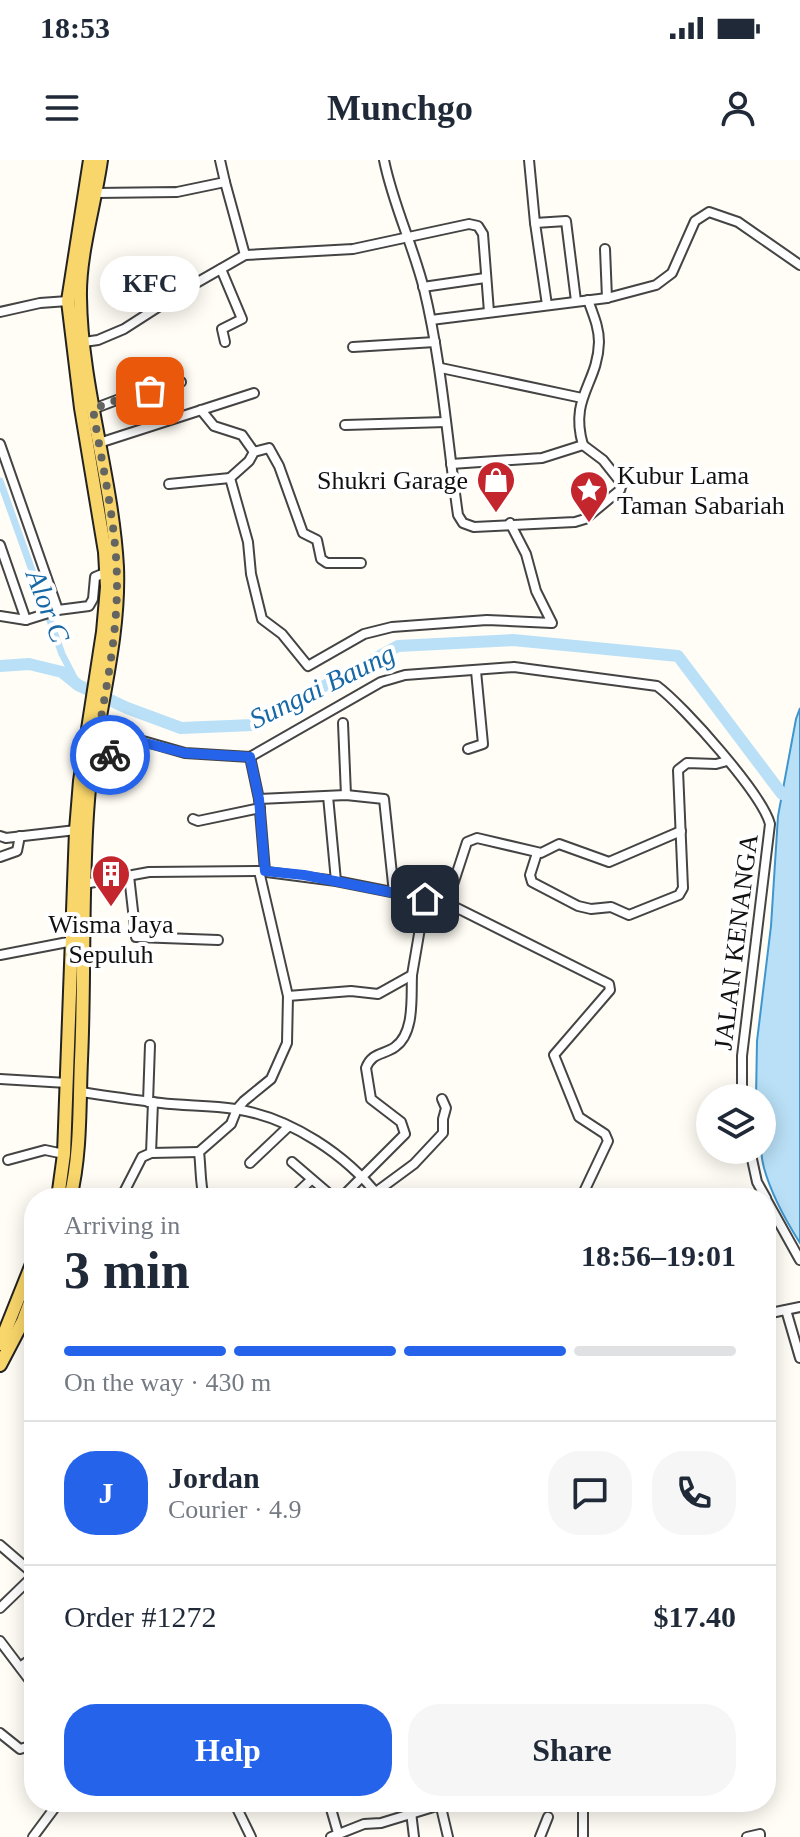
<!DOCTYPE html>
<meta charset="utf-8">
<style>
body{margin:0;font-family:Georgia,serif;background:#f6f6f7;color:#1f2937;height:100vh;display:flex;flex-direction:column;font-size:30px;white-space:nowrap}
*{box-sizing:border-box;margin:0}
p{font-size:26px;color:#747a83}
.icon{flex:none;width:44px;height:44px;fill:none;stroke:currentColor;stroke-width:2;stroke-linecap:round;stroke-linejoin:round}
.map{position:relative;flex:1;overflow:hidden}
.details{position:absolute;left:24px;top:1028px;width:752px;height:624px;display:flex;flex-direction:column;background:#fff;border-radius:32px;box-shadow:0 4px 20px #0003}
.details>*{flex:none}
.tools{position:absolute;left:696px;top:924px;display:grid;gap:16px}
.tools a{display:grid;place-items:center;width:80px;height:80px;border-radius:50%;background:#fff;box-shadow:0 4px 20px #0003;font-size:40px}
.pin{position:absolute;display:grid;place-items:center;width:68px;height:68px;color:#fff;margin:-34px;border-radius:16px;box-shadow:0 4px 12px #0006}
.courier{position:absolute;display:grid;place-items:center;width:80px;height:80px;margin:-40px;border:6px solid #2563eb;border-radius:50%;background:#fff;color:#222;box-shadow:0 2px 10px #0007}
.bubble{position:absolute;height:56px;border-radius:28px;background:#fff;box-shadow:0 4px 20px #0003;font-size:26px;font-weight:600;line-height:56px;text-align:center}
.head em{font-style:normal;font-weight:600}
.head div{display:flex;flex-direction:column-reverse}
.head{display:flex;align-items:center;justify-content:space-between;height:136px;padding:0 40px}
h1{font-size:52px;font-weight:600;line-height:60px}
.bar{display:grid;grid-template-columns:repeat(4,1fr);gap:12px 8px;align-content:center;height:96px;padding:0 40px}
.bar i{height:10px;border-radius:6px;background:#e0e1e3}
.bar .selected{background:#2563eb}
.bar p{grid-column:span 4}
.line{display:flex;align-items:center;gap:20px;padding:0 40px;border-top:2px solid #e0e1e3}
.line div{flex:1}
.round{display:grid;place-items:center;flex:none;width:84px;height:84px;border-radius:32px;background:#f6f6f7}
.cta{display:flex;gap:16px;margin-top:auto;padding:16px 40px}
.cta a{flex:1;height:92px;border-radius:32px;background:#2563eb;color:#fff;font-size:32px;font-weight:600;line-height:92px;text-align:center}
.cta a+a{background:#f6f6f7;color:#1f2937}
.status{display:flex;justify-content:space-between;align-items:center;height:56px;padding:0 40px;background:#fff;direction:ltr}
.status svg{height:22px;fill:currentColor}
header{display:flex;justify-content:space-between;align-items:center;height:104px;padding:0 40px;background:#fff;font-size:36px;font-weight:600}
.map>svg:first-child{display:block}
.water{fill:#b9e0f7;stroke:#3f96cf;stroke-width:2}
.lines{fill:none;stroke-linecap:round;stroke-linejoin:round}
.canal{stroke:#b9e0f7;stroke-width:7}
.river{stroke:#b9e0f7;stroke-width:12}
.minor-casing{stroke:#444;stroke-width:12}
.primary-casing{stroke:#222;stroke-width:16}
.minor{stroke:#fff;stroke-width:8}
.primary{stroke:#f9d66b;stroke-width:12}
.done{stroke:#646461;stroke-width:8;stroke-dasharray:0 14.4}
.route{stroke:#2563eb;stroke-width:10}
.labels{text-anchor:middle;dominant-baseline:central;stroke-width:8;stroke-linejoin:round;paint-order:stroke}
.poi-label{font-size:26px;fill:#111;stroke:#fff;text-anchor:start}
.street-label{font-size:26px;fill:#111;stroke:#fff}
.water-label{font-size:28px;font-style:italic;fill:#1768a6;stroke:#fff}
</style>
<div class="status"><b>18:53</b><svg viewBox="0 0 49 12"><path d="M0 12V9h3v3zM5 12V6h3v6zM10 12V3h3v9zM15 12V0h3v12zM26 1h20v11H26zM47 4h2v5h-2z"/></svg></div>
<header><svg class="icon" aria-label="menu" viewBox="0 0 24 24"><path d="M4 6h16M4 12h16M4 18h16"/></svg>Munchgo<svg class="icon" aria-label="person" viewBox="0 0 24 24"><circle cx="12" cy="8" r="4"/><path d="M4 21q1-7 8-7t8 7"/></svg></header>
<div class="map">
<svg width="800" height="1677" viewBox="0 0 800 1677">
<rect width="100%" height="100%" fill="#fffdf5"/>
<path class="water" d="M800 548V1083C786 1061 771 1033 764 1008 758 986 762 961 762 938H756L757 881 771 766 778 656 796 559Z"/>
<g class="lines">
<path class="canal" d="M0 321 62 494 78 525"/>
<path class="river" d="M0 506 29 504 62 512 78 525 127 548 181 568 253 565 398 486 513 480 678 496 782 634"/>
<defs>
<g id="minor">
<path d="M384 0C393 45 413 85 424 129 442 204 447 279 458 355L463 363 474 367 575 362 585 359 620 330 622 324 603 300 583 285"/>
<path d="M529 0 535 63"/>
<path d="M225 22 245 95"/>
<path d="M96 33 177 32 225 22 220 0"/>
<path d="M605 89 607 138"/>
<path d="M221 109 242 159 222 169 225 182"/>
<path d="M423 127 485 118"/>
<path d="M547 145 535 63 566 61 576 141"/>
<path d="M0 152 40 143 68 141"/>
<path d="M431 160 607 138 656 125 672 113 695 61 709 52 738 62 800 105"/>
<path d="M84 182 98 180 124 169 191 126 245 95 353 89 469 64 478 66 483 74 489 152"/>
<path d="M353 187 435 182"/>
<path d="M441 208 582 238"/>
<path d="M93 249 130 235 181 222"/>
<path d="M201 250 214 266 242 275 254 292"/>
<path d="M345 265 446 262"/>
<path d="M99 283 254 233"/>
<path d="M0 284 58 450"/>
<path d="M583 285C569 237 598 224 599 182 599 167 593 154 588 140"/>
<path d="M451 304 542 298 583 285"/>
<path d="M169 324 230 318"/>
<path d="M0 385 26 460"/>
<path d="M361 403H327L321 399 317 380 303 373 279 306 269 288 254 292 249 301 230 318 248 382 251 414 262 459 282 474 308 506 364 474 392 467 487 460 552 463 536 431 526 394 510 363"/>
<path d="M0 456 26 460 58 450 89 446 93 439 95 417 107 412"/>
<path d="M343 563 346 635"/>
<path d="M468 589 483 584 476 511"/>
<path d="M250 597 259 639 265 711"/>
<path d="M91 618 98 620 104 616 113 583 118 578 129 577 185 593 250 597 381 522 405 515 514 507 657 526C684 546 762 634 770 664L742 896V938"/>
<path d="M328 636 336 721"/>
<path d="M259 639 346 635 384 639 394 733"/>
<path d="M193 659 198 661 260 648"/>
<path d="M0 676 6 678 76 670"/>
<path d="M537 693 530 715 532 722 578 746 591 749 611 747 629 755 679 735 683 728 678 610 687 603 716 604 727 601"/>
<path d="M0 697 17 691 20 676"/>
<path d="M129 716 136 777 218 780"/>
<path d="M84 724 149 712 259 711 336 721 447 743 609 824 610 830 554 895 579 957 605 974 608 981 581 1038"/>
<path d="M447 743 467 682 477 678 541 693 559 684 609 702 681 671"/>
<path d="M0 795 73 781"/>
<path d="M288 836 351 831 378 834 412 815 425 739"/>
<path d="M0 919 67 923"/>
<path d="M81 932C108 936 134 940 161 943 185 946 211 945 235 949 290 957 347 995 380 1038"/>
<path d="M148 942 150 885"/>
<path d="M750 990 757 1022 766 1038"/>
<path d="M151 993 199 992"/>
<path d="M8 1000 45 990 64 994"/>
<path d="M292 1002 334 1038"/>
<path d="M250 1003 288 967"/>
<path d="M376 1032 414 1004 443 973V959L446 948 442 939"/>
<path d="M121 1038 142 997 151 993 153 942"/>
<path d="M204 1038C200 1023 201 1008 199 992L231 964 237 949 244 941 271 919 287 883 288 836 259 711"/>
<path d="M275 1038 283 1034 294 1036 311 1020"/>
<path d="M341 1038 405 974 401 962 371 939 366 908C372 892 384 895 395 887 415 873 411 837 412 815"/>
<path d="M766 1039 800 1100"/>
<path d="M786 1150 800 1198"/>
<path d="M766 1154 800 1147"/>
<path d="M0 1385 29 1410 31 1415 29 1420 0 1448"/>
<path d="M0 1481 34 1526"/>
<path d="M20 1507 34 1497"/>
<path d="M0 1573 20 1589 34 1585"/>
<path d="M234 1642 251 1677"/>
<path d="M329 1642 338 1673"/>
<path d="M440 1643 448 1677"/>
<path d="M411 1652 414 1677"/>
<path d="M33 1677 59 1642"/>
<path d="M331 1677 364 1664 381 1663 440 1645 485 1642"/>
<path d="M540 1677 548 1657"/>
<path d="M583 1677V1642"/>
<path d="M747 1677 760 1674V1677"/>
</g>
<g id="primary">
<path d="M58 1038 64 994 76 670 80 621 103 472 107 427 105 392 81 248 68 141 90 0"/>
<path d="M70 1038C81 994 79 945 81 900 85 813 81 727 88 640 94 562 120 486 117 407 112 316 81 228 80 137 79 94 95 44 101 0"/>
<path d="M0 1184 34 1099"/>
<path d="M0 1205 23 1161 34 1132"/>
</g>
</defs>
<use href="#minor" class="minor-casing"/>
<use href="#primary" class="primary-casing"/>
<use href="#minor" class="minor"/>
<use href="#primary" class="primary"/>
</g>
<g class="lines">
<path class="done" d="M110 595 104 616 98 620 91 618C100 554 117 490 117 424 117 366 102 306 93 249L130 235 150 231"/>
<path class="route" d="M110 595 116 579 122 577 185 593 250 597 259 639 265 711 304 715 425 739"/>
</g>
<defs>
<symbol id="shop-pin" viewBox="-11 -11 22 30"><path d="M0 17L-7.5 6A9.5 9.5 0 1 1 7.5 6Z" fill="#c4262e" stroke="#fff"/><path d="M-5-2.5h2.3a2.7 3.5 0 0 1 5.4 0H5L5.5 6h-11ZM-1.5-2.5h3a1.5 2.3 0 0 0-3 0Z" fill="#fff"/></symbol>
<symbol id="sight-pin" viewBox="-11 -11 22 30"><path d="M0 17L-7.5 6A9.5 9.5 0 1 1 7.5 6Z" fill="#c4262e" stroke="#fff"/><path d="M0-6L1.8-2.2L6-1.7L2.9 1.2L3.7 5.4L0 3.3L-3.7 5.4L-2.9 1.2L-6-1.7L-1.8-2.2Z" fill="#fff"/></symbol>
<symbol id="building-pin" viewBox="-11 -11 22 30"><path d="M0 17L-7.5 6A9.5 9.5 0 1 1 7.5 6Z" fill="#c4262e" stroke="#fff"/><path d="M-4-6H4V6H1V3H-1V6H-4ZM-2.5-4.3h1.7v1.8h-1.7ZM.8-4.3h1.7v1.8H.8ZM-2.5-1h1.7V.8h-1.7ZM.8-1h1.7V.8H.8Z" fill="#fff"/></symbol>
</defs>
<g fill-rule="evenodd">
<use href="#shop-pin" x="474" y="298" width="44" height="60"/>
<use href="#sight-pin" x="567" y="308" width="44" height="60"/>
<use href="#building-pin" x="89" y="692" width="44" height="60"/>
</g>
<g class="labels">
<g class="poi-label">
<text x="617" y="315">Kubur Lama<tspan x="617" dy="30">Taman Sabariah</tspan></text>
<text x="468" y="320" text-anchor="end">Shukri Garage</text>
<text x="111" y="764" text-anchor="middle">Wisma Jaya<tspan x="111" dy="30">Sepuluh</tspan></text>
</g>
<g class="street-label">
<text transform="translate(736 782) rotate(-83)">JALAN KENANGA</text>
</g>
<g class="water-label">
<text transform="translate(48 446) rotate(69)">Alor C</text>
<text transform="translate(322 526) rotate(-26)">Sungai Baung</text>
</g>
</g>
</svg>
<div class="tools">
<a><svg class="icon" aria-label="layers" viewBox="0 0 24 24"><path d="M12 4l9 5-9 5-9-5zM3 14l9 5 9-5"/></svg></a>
</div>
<div class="pin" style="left:150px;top:231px;background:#ea580c"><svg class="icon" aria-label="bag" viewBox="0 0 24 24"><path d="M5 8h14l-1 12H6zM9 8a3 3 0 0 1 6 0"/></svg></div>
<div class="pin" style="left:425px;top:739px;background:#1f2937"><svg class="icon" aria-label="home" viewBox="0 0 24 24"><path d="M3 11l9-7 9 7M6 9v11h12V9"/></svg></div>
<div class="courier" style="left:110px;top:595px"><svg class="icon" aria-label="bike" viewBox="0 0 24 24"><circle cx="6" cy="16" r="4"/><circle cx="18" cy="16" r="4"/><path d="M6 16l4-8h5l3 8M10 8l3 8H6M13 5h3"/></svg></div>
<div class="bubble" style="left:100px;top:96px;width:100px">KFC</div>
<section class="details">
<div class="head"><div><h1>3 min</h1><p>Arriving in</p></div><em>18:56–19:01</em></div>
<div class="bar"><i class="selected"></i><i class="selected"></i><i class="selected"></i><i></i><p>On the way · 430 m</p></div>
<div class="line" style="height:144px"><b class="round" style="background:#2563eb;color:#fff">J</b><div><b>Jordan</b><p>Courier · 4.9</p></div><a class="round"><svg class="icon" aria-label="chat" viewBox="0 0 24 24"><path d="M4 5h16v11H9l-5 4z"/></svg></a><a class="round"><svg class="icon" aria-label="phone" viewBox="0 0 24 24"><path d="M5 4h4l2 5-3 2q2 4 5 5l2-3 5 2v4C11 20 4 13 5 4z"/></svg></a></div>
<div class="line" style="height:104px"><div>Order #1272</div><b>$17.40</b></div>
<div class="cta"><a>Help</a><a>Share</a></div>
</section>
</div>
